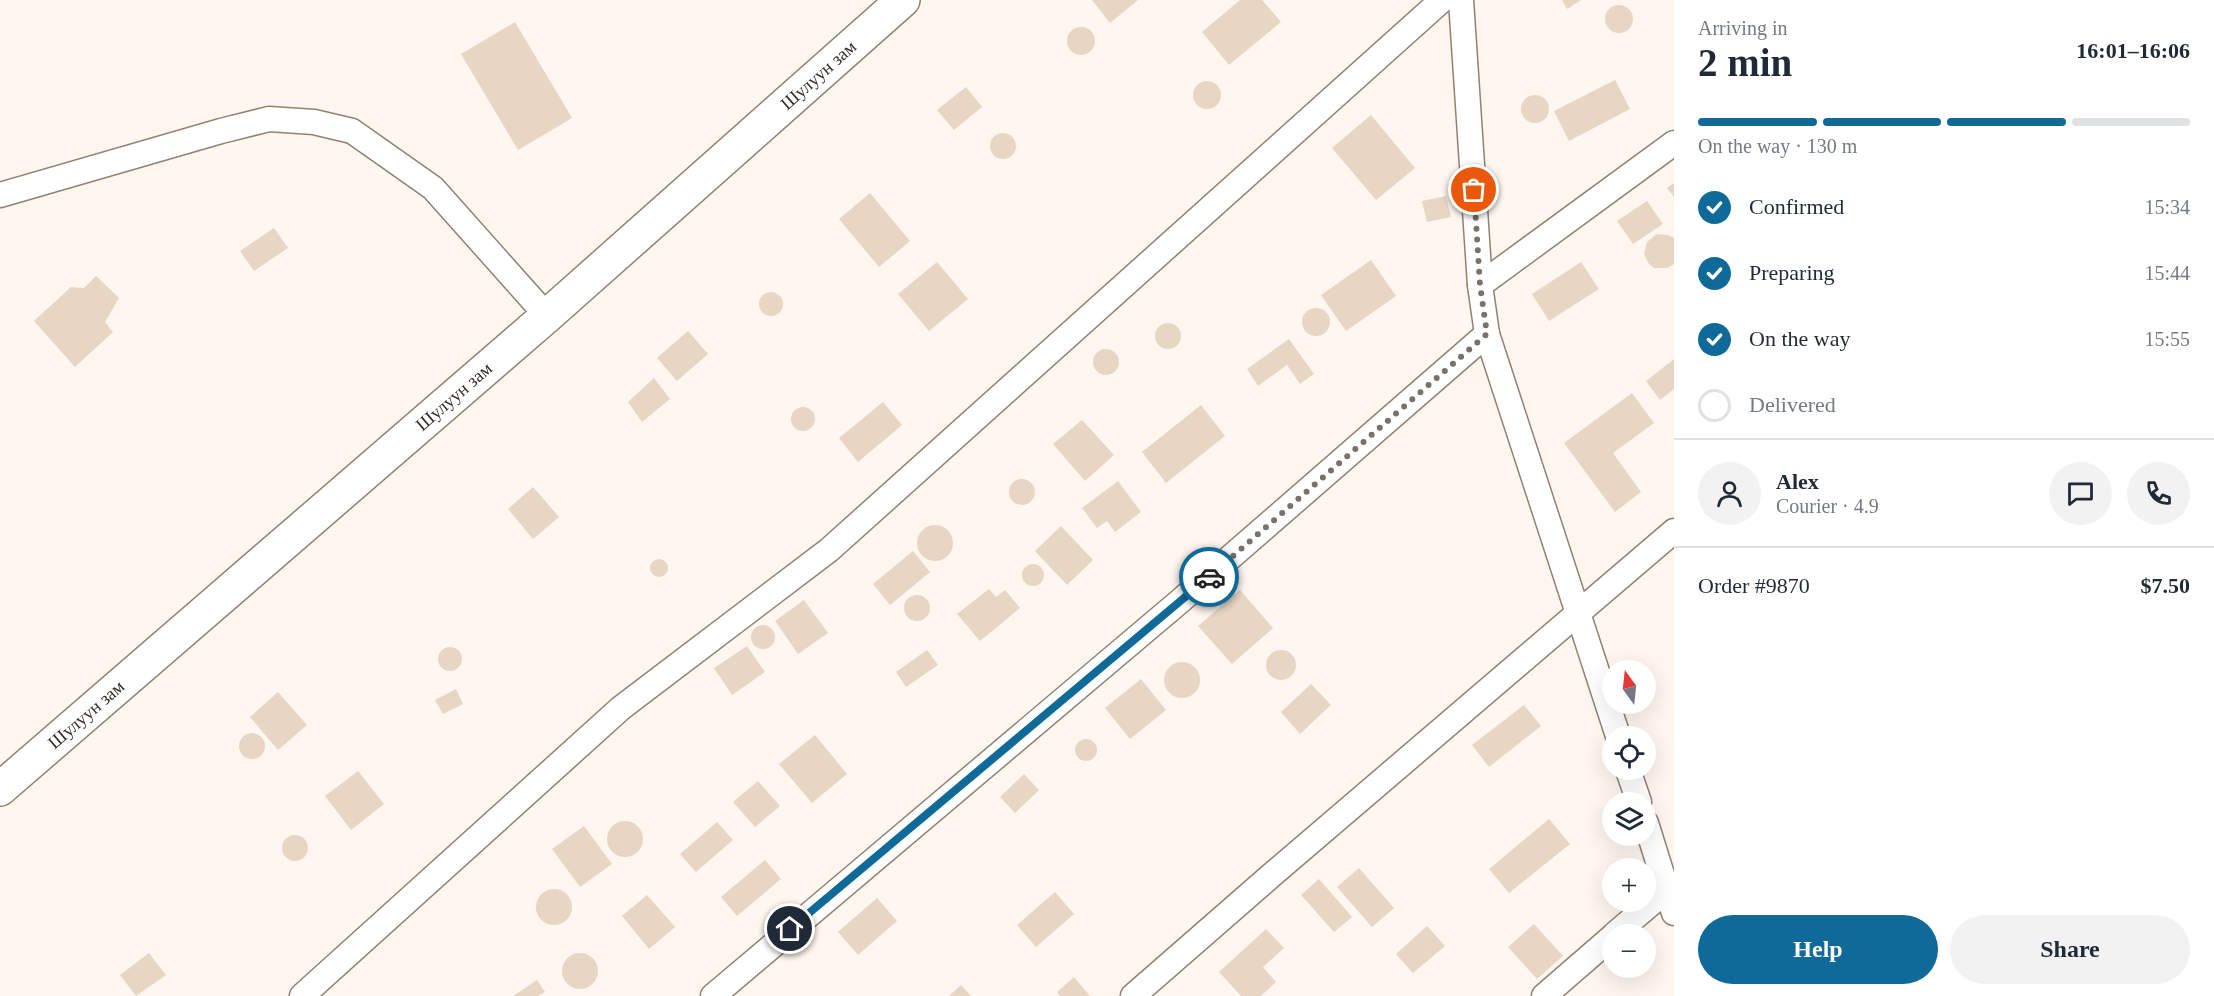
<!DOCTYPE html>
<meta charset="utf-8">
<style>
body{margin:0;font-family:Georgia,serif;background:#f2f2f3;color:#1f2937;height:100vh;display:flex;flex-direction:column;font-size:22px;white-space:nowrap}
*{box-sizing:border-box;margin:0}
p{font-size:20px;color:#747a83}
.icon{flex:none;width:33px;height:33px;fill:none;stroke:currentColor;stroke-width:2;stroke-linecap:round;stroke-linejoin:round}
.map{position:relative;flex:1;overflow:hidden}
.panel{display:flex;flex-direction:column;background:#fff;width:540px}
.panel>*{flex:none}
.needle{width:39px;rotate:345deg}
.controls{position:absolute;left:1602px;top:660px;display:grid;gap:12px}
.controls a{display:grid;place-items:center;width:54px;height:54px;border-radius:50%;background:#fff;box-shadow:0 6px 24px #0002;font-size:30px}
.pin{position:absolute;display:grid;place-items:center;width:51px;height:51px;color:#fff;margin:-26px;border:3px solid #fff;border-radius:50%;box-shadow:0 2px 6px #0007}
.courier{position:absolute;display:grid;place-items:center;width:60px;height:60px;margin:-30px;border:4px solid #0f6a9a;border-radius:50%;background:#fff;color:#222;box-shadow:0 2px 8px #0007}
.summary em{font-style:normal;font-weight:600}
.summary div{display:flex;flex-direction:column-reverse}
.summary{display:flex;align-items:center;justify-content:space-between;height:102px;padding:0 24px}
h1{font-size:39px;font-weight:600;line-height:45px}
.bar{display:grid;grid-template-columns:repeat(4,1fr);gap:9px 6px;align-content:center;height:72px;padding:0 24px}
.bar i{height:8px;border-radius:4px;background:#e0e1e3}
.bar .current{background:#0f6a9a}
.bar p{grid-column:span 4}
.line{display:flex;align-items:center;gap:15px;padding:0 24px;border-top:2px solid #e0e1e3}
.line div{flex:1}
.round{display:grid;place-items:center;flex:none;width:63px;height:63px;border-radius:32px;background:#f2f2f3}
ol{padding:0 24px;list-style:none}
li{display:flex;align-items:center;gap:18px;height:66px}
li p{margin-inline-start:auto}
li .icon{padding:6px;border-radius:50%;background:#0f6a9a;color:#fff;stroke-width:4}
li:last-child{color:#747a83}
li i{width:33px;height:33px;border:3px solid #e0e1e3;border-radius:50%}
.button{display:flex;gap:12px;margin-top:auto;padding:12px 24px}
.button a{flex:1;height:69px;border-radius:36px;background:#0f6a9a;color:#fff;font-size:24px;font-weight:600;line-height:69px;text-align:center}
.button a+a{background:#f2f2f3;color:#1f2937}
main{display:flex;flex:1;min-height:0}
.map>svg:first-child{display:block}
.building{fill:#e8d6c4}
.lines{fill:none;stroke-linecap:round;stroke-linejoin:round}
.street-casing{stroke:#928171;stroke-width:27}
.secondary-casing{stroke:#928171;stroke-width:36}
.street{stroke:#fff;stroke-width:24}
.secondary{stroke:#fff;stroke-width:33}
.done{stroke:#79716a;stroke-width:6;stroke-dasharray:0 10.8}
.route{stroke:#0f6a9a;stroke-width:8}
.labels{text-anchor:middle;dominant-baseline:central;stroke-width:5;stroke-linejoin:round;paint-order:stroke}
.street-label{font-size:18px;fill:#312a23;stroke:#fff}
</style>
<main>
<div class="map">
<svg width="1674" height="996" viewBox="0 0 1674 996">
<rect width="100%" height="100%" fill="#fef6ef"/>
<g class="building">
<path d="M1092 0H1138L1110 23Z"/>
<path d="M1240 0H1262L1281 22 1229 65 1202 32Z"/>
<path d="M1562 0H1581L1567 9Z"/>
<circle cx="1619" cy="19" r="14"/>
<path d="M515 22 572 118 518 150 461 54Z"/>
<circle cx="1081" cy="41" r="14"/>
<path d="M1615 80 1630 109 1569 141 1554 111Z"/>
<circle cx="1207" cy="95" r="14"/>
<path d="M966 87 982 107 954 130 937 110Z"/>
<circle cx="1535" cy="109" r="14"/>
<path d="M1371 115 1415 168 1376 200 1332 148Z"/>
<circle cx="1003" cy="146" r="13"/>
<path d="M1674 183V197L1667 188Z"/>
<path d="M870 193 910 241 879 267 839 219Z"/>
<path d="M1446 196 1451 217 1427 222 1422 201Z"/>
<path d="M1647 201 1663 224 1633 244 1617 221Z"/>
<path d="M274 228 288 248 254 271 240 251Z"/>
<path d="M1657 234 1668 235 1674 238V264L1667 268H1654L1649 264 1644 254 1647 242Z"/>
<path d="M1371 260 1396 296 1346 331 1321 295Z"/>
<path d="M937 262 968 299 929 331 898 294Z"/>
<path d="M1581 262 1599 289 1549 321 1532 294Z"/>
<path d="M96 276 119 298 105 322 113 332 75 367 34 321 71 287 84 288Z"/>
<circle cx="771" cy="304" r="12"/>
<circle cx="1316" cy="322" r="14"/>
<circle cx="1168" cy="336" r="13"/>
<path d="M688 331 708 354 677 381 657 358Z"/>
<path d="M1289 339 1314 374 1300 384 1287 365 1258 386 1247 369Z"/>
<circle cx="1106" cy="362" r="13"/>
<path d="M1674 359V389L1660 400 1646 381Z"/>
<path d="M654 378 670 399 642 422 628 402Z"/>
<path d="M1632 393 1654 423 1613 453 1641 492 1615 512 1564 443Z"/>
<path d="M883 402 902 425 858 462 839 438Z"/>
<path d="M1201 405 1225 436 1166 483 1142 452Z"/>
<circle cx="803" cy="419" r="12"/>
<path d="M1082 420 1114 455 1085 481 1053 444Z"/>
<circle cx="1022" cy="492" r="13"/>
<path d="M1118 481 1141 512 1115 532 1107 521 1097 528 1082 508Z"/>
<path d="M533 487 559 517 533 539 508 509Z"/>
<circle cx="935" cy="543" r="18"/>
<path d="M1061 526 1093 560 1067 585 1035 551Z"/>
<path d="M913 551 930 572 890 605 873 584Z"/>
<circle cx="659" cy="568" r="9"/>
<circle cx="1033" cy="575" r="11"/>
<path d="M989 589 996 597 1005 590 1020 608 980 641 957 614Z"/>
<path d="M1240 590 1273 628 1232 664 1198 626Z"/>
<circle cx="917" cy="608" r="13"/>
<path d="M804 600 828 633 798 654 775 621Z"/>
<circle cx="763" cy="637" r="12"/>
<path d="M747 646 765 672 732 695 714 668Z"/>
<circle cx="450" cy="659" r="12"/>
<circle cx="1281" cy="665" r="15"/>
<path d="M927 650 938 665 906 687 896 672Z"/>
<circle cx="1182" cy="680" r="18"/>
<path d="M1141 679 1166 710 1130 739 1105 708Z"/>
<path d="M1311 684 1331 705 1300 734 1281 712Z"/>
<path d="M456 689 463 704 443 714 435 700Z"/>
<path d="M278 692 307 725 278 750 250 717Z"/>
<path d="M1524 705 1541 726 1489 767 1472 745Z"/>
<circle cx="252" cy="746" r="13"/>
<path d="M815 735 847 774 812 803 779 764Z"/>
<circle cx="1086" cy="750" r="11"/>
<path d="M358 771 384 804 351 830 325 796Z"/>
<path d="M1024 774 1039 790 1015 813 1000 797Z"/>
<path d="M758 781 780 806 755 827 733 802Z"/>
<path d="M1549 819 1570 844 1509 893 1489 869Z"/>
<circle cx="625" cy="839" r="18"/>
<path d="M717 822 733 840 696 872 680 854Z"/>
<path d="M584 826 612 864 580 887 552 849Z"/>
<circle cx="295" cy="848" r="13"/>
<path d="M765 860 781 879 737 916 721 897Z"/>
<path d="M1359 868 1394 908 1372 927 1337 887Z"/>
<path d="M1319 879 1352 917 1334 932 1301 895Z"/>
<circle cx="554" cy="907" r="18"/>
<path d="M1055 892 1074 914 1036 947 1017 925Z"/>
<path d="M647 895 675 927 649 949 622 916Z"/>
<path d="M877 898 897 921 858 955 838 932Z"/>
<path d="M1534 924 1563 956 1537 979 1508 947Z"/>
<path d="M1427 926 1445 946 1413 973 1396 954Z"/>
<path d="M1266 929 1284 948 1263 967 1276 982 1261 996H1241L1219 972Z"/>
<path d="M149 953 166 975 136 996 120 975Z"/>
<circle cx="580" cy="971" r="18"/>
<path d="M1074 977 1090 996H1060L1057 992Z"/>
<path d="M537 980 545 992 538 996H513Z"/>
<path d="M961 985 971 996H949Z"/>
</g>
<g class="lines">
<defs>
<g id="street">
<path d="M1461 0 1480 285 1487 334 1618 736"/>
<path d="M0 195 221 131 269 119 314 122 352 131 433 188 547 316"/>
<path d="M1480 285 1674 143"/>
<path d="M1628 770 1639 802"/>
<path d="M1646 823 1674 913"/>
<path d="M1615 934 1674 884"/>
<path d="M302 996 621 708 829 550 1442 0"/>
<path d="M713 996 1179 602 1487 334"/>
<path d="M1133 996 1274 873 1674 531"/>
<path d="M1544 996 1612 937"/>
</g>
<g id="secondary">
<path id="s1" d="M0 789 547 316 903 0"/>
</g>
</defs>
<use href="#street" class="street-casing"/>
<use href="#secondary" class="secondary-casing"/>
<use href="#street" class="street"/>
<use href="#secondary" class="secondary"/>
</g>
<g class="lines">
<path class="done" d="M1209 577 1487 334 1480 285 1474 190"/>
<path class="route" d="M790 929 1209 577"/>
</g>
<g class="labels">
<g class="street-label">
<text stroke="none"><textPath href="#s1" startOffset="1086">Шулуун зам</textPath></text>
<text stroke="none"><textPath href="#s1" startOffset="600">Шулуун зам</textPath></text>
<text stroke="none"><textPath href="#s1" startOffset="114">Шулуун зам</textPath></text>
</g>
</g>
</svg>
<div class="controls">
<a><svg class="needle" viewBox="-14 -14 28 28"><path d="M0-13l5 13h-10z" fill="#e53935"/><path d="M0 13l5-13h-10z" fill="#747a83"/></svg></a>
<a><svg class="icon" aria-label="locate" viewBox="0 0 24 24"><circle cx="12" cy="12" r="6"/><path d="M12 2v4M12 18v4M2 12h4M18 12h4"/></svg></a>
<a><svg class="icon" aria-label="layers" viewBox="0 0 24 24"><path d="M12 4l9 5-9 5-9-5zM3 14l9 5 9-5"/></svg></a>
<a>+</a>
<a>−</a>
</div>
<div class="pin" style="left:1474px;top:190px;background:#ea580c"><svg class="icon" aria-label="bag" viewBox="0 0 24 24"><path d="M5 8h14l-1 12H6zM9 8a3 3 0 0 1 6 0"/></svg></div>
<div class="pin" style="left:790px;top:929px;background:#1f2937"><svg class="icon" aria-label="home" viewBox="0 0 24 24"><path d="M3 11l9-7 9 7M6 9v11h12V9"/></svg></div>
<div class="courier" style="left:1209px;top:577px"><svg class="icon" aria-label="car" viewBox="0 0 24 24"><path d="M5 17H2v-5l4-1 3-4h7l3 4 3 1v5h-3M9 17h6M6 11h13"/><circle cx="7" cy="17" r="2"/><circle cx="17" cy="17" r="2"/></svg></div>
</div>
<section class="panel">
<div class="summary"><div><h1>2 min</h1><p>Arriving in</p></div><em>16:01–16:06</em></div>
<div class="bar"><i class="current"></i><i class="current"></i><i class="current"></i><i></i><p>On the way · 130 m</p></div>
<ol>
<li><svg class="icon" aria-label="check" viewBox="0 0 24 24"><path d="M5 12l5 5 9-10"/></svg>Confirmed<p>15:34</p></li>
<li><svg class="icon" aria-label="check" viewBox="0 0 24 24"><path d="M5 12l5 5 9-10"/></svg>Preparing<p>15:44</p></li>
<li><svg class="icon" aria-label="check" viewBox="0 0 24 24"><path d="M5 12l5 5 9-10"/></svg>On the way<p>15:55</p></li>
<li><i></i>Delivered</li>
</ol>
<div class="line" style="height:108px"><a class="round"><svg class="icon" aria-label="person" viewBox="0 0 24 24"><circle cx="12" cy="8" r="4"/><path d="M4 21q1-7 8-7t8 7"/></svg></a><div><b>Alex</b><p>Courier · 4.9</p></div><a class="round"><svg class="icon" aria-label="chat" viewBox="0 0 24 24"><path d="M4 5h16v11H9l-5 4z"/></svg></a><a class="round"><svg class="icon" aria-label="phone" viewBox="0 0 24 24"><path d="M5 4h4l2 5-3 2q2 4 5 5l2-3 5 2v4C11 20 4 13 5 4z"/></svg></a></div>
<div class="line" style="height:78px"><div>Order #9870</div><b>$7.50</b></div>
<div class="button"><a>Help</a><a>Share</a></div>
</section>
</main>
